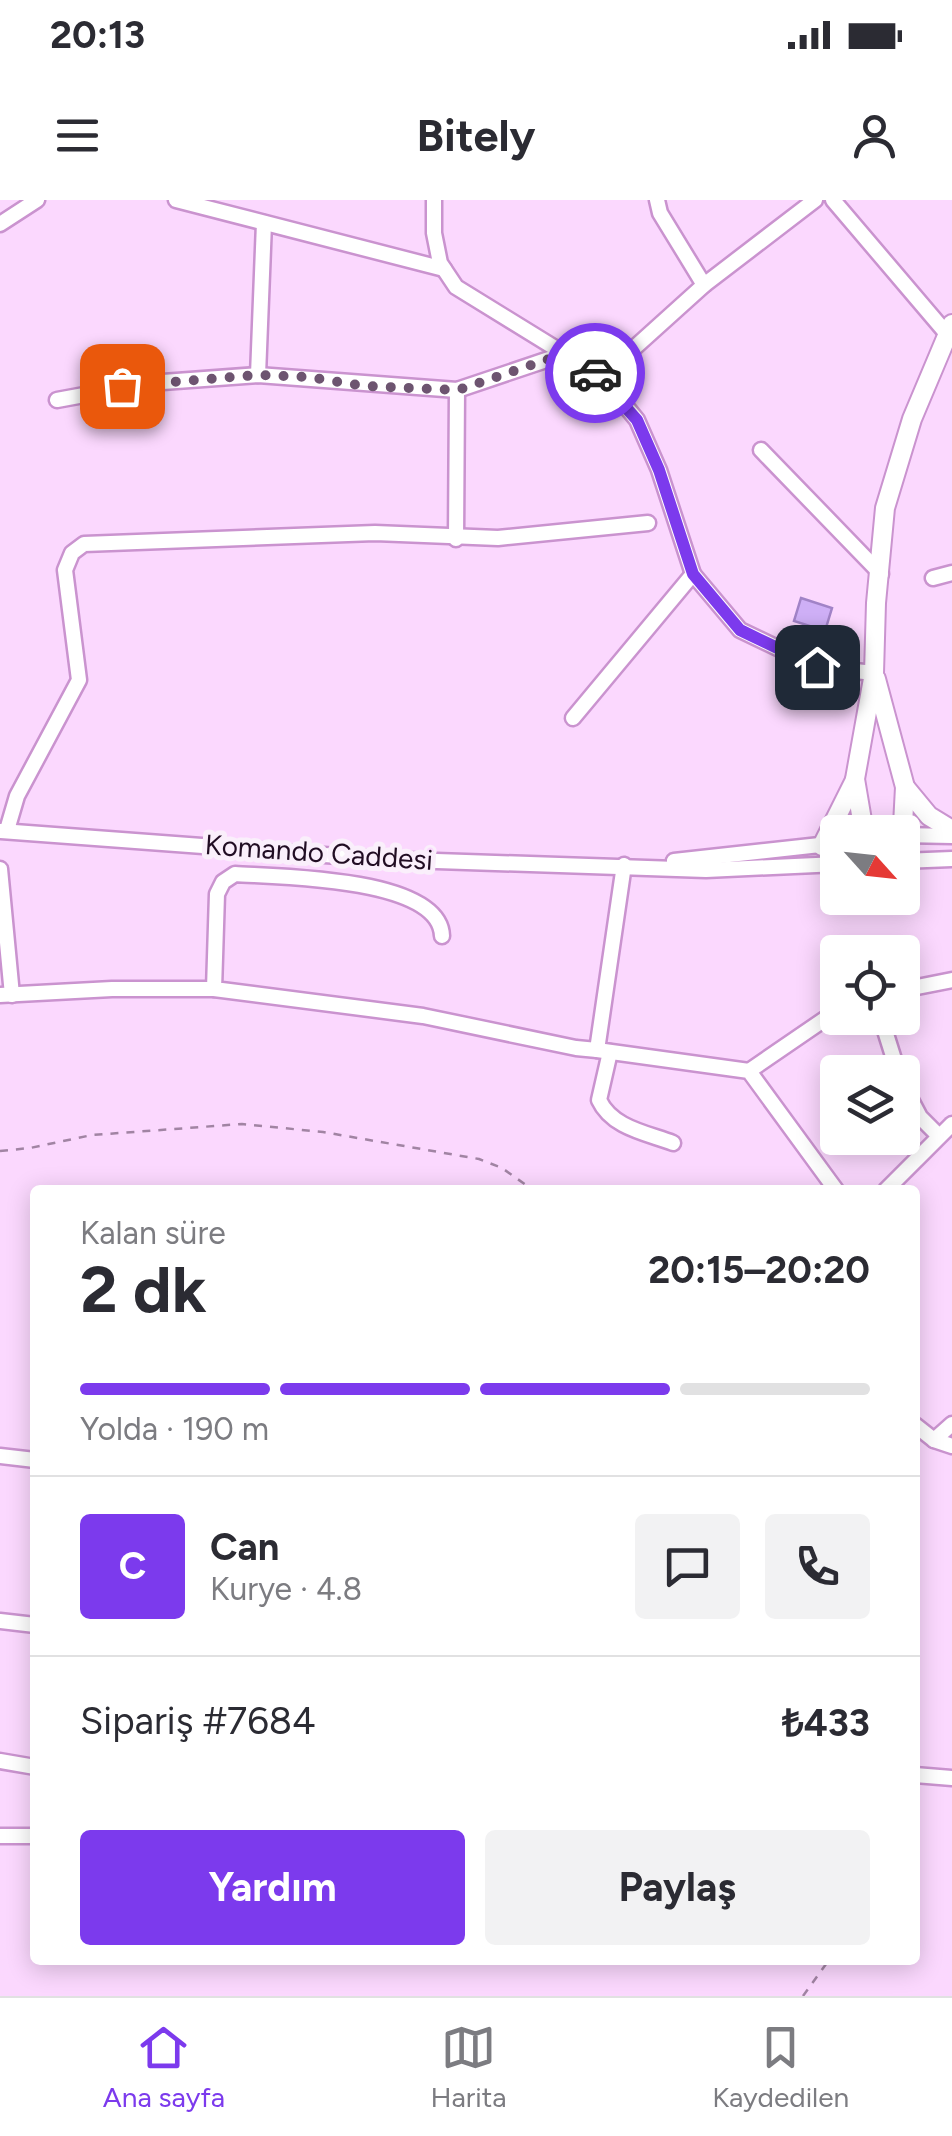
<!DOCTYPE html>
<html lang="tr">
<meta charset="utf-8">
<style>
body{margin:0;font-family:Figtree,sans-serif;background:#f2f2f3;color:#2b2b33;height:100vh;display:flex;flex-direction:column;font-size:38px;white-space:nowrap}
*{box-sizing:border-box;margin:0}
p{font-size:32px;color:#7c7c81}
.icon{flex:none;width:55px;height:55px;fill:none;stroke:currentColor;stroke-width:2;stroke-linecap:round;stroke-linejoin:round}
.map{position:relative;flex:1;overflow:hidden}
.panel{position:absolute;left:30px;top:985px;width:890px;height:780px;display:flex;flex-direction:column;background:#fff;border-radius:10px;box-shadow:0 5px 25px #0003}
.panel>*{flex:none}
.needle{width:65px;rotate:117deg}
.tools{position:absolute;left:820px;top:615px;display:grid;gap:20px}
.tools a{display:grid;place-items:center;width:100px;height:100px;border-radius:10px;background:#fff;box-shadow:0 5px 25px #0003;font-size:50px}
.pin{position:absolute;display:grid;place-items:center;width:85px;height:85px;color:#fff;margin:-42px;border-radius:20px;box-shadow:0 5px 15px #0006}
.courier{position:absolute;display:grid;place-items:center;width:100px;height:100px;margin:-50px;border:8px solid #7c3aed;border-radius:50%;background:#fff;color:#222;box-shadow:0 2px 12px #0007}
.headline em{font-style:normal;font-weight:700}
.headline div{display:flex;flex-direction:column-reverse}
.headline{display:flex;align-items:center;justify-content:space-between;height:170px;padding:0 50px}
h1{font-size:65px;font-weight:700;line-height:75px}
.bar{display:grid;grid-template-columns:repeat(4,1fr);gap:15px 10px;align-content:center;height:120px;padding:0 50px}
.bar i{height:12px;border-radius:8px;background:#e1e1e2}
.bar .current{background:#7c3aed}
.bar p{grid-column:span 4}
.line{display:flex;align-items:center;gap:25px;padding:0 50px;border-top:2px solid #e1e1e2}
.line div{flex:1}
.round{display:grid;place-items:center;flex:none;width:105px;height:105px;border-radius:10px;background:#f2f2f3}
.button{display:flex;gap:20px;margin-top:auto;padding:20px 50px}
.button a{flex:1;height:115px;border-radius:10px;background:#7c3aed;color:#fff;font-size:40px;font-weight:700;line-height:115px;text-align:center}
.button a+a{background:#f2f2f3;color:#2b2b33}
.status{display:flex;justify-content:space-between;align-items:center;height:70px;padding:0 50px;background:#fff;direction:ltr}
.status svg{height:28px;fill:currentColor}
header{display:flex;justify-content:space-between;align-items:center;height:130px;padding:0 50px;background:#fff;font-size:45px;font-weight:700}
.tab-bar{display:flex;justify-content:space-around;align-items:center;height:140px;border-top:2px solid #e1e1e2;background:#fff;font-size:28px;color:#7c7c81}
.tab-bar a{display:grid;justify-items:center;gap:5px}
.tab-bar .current{color:#7c3aed}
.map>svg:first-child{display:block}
.building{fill:#ceaff6;stroke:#a183c7;stroke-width:2.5}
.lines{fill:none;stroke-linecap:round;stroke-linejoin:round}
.minor-casing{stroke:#ca93cf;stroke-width:19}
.major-casing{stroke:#ca93cf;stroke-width:22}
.path{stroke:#a184a3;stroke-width:2.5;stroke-dasharray:8 8;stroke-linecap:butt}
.minor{stroke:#fff;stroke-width:14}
.major{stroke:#fff;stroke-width:18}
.done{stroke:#6d5470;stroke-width:10;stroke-dasharray:0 18}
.route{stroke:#7c3aed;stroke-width:12}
.labels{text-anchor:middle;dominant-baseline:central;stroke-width:10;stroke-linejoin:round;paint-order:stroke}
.street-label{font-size:28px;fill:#210d23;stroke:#faeffb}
</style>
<div class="status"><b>20:13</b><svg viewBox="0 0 49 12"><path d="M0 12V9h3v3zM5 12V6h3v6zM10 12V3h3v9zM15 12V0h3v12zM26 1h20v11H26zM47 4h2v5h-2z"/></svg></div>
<header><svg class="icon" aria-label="menu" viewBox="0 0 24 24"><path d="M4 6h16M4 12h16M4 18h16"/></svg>Bitely<svg class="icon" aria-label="person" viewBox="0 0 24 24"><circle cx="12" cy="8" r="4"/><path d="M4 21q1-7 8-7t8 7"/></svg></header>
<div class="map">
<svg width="952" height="1796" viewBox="0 0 952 1796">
<rect width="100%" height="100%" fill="#fbd8fe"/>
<path class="building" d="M801 398 832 408 825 431 794 421Z"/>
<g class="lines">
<defs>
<g id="minor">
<path d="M176 0 444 69"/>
<path d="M434 0V33L440 63 456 87 602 177 637 220 659 270 693 374 740 430 817 467 874 473"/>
<path d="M657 0 660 13 704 85"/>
<path d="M833 0 947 134"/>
<path d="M0 24 37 0"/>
<path d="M258 175 264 23"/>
<path d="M602 177 704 85 815 0"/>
<path d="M57 200 149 183 258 175 457 190 564 154"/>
<path d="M761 250 881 374"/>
<path d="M456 339 457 190"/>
<path d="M933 378 952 373"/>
<path d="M573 518 693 374"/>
<path d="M7 630 17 596 79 480 65 370 72 353 84 344 375 333 498 338 648 323"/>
<path d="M1 631 378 659 706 670 838 664"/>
<path d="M902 635 952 636"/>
<path d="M674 661 838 643"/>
<path d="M902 661 952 659"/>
<path d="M624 665 597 850 749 871 836 990"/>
<path d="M0 669 12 795"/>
<path d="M442 736C440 677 279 677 235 674L223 682 217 694 214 789 423 816 576 848 597 850"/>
<path d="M902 790 952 780"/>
<path d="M0 795 112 789H214"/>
<path d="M881 818 898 872"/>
<path d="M610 852 599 900C612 928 647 933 673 943"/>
<path d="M749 871 838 810"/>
<path d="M902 883 920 917 938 935"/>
<path d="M886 990 952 924"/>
<path d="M952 1224 934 1240 952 1246"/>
<path d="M915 1225 934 1240"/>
<path d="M0 1256 35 1260"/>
<path d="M0 1421 35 1425"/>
<path d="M0 1561 35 1567"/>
<path d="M915 1575 952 1578"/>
<path d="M0 1636H35"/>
</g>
<g id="major">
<path d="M876 479 905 587 902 644"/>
<path d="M905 587 929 616 952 630"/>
<path d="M864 632 855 579 874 473 876 403 885 308 912 219 952 124"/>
<path d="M822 646 855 580"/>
</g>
</defs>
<use href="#minor" class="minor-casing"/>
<use href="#major" class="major-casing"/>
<g class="path">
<path d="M0 951 30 948 92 935 242 924 323 932 479 959 502 968 533 990"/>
<path d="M803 1796 829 1760"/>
</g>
<use href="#minor" class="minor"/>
<use href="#major" class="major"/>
</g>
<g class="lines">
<path class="done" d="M122 186 258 175 308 177 364 186 458 190 564 154 595 173"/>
<path class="route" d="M595 173 637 220 659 270 693 374 740 430 817 467"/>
</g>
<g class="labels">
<g class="street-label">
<text transform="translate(319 652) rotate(4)">Komando Caddesi</text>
</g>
</g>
</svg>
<div class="tools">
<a><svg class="needle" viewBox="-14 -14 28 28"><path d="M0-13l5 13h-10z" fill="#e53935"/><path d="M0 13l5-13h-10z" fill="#7c7c81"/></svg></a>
<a><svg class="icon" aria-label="locate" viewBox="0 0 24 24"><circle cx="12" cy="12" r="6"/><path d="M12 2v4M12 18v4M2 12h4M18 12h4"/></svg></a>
<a><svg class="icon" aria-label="layers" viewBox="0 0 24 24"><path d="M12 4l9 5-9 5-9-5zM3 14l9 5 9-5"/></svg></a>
</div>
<div class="pin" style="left:122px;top:186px;background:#ea580c"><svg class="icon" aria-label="bag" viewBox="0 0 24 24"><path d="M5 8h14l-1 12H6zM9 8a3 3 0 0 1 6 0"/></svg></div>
<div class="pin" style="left:817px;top:467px;background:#1f2937"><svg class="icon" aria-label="home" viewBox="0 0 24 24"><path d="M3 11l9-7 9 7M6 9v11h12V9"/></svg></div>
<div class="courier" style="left:595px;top:173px"><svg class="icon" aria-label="car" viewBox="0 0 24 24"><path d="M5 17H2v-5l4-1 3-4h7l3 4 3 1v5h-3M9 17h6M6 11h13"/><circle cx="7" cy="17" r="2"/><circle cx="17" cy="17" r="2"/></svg></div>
<section class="panel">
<div class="headline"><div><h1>2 dk</h1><p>Kalan süre</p></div><em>20:15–20:20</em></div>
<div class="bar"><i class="current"></i><i class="current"></i><i class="current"></i><i></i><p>Yolda · 190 m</p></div>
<div class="line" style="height:180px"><b class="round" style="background:#7c3aed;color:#fff">C</b><div><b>Can</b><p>Kurye · 4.8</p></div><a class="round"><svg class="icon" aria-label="chat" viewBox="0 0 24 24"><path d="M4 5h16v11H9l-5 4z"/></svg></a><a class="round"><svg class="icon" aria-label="phone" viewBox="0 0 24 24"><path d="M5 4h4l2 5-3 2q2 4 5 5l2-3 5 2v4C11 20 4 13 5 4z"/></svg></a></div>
<div class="line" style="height:130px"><div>Sipariş #7684</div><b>₺433</b></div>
<div class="button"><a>Yardım</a><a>Paylaş</a></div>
</section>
</div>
<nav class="tab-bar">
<a class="current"><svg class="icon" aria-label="home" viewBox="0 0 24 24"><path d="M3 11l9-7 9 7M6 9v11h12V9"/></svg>Ana sayfa</a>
<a><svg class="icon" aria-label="map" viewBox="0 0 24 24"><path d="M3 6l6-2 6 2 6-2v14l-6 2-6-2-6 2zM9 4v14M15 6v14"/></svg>Harita</a>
<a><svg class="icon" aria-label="saved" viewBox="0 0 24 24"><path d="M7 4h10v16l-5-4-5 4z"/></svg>Kaydedilen</a>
</nav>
